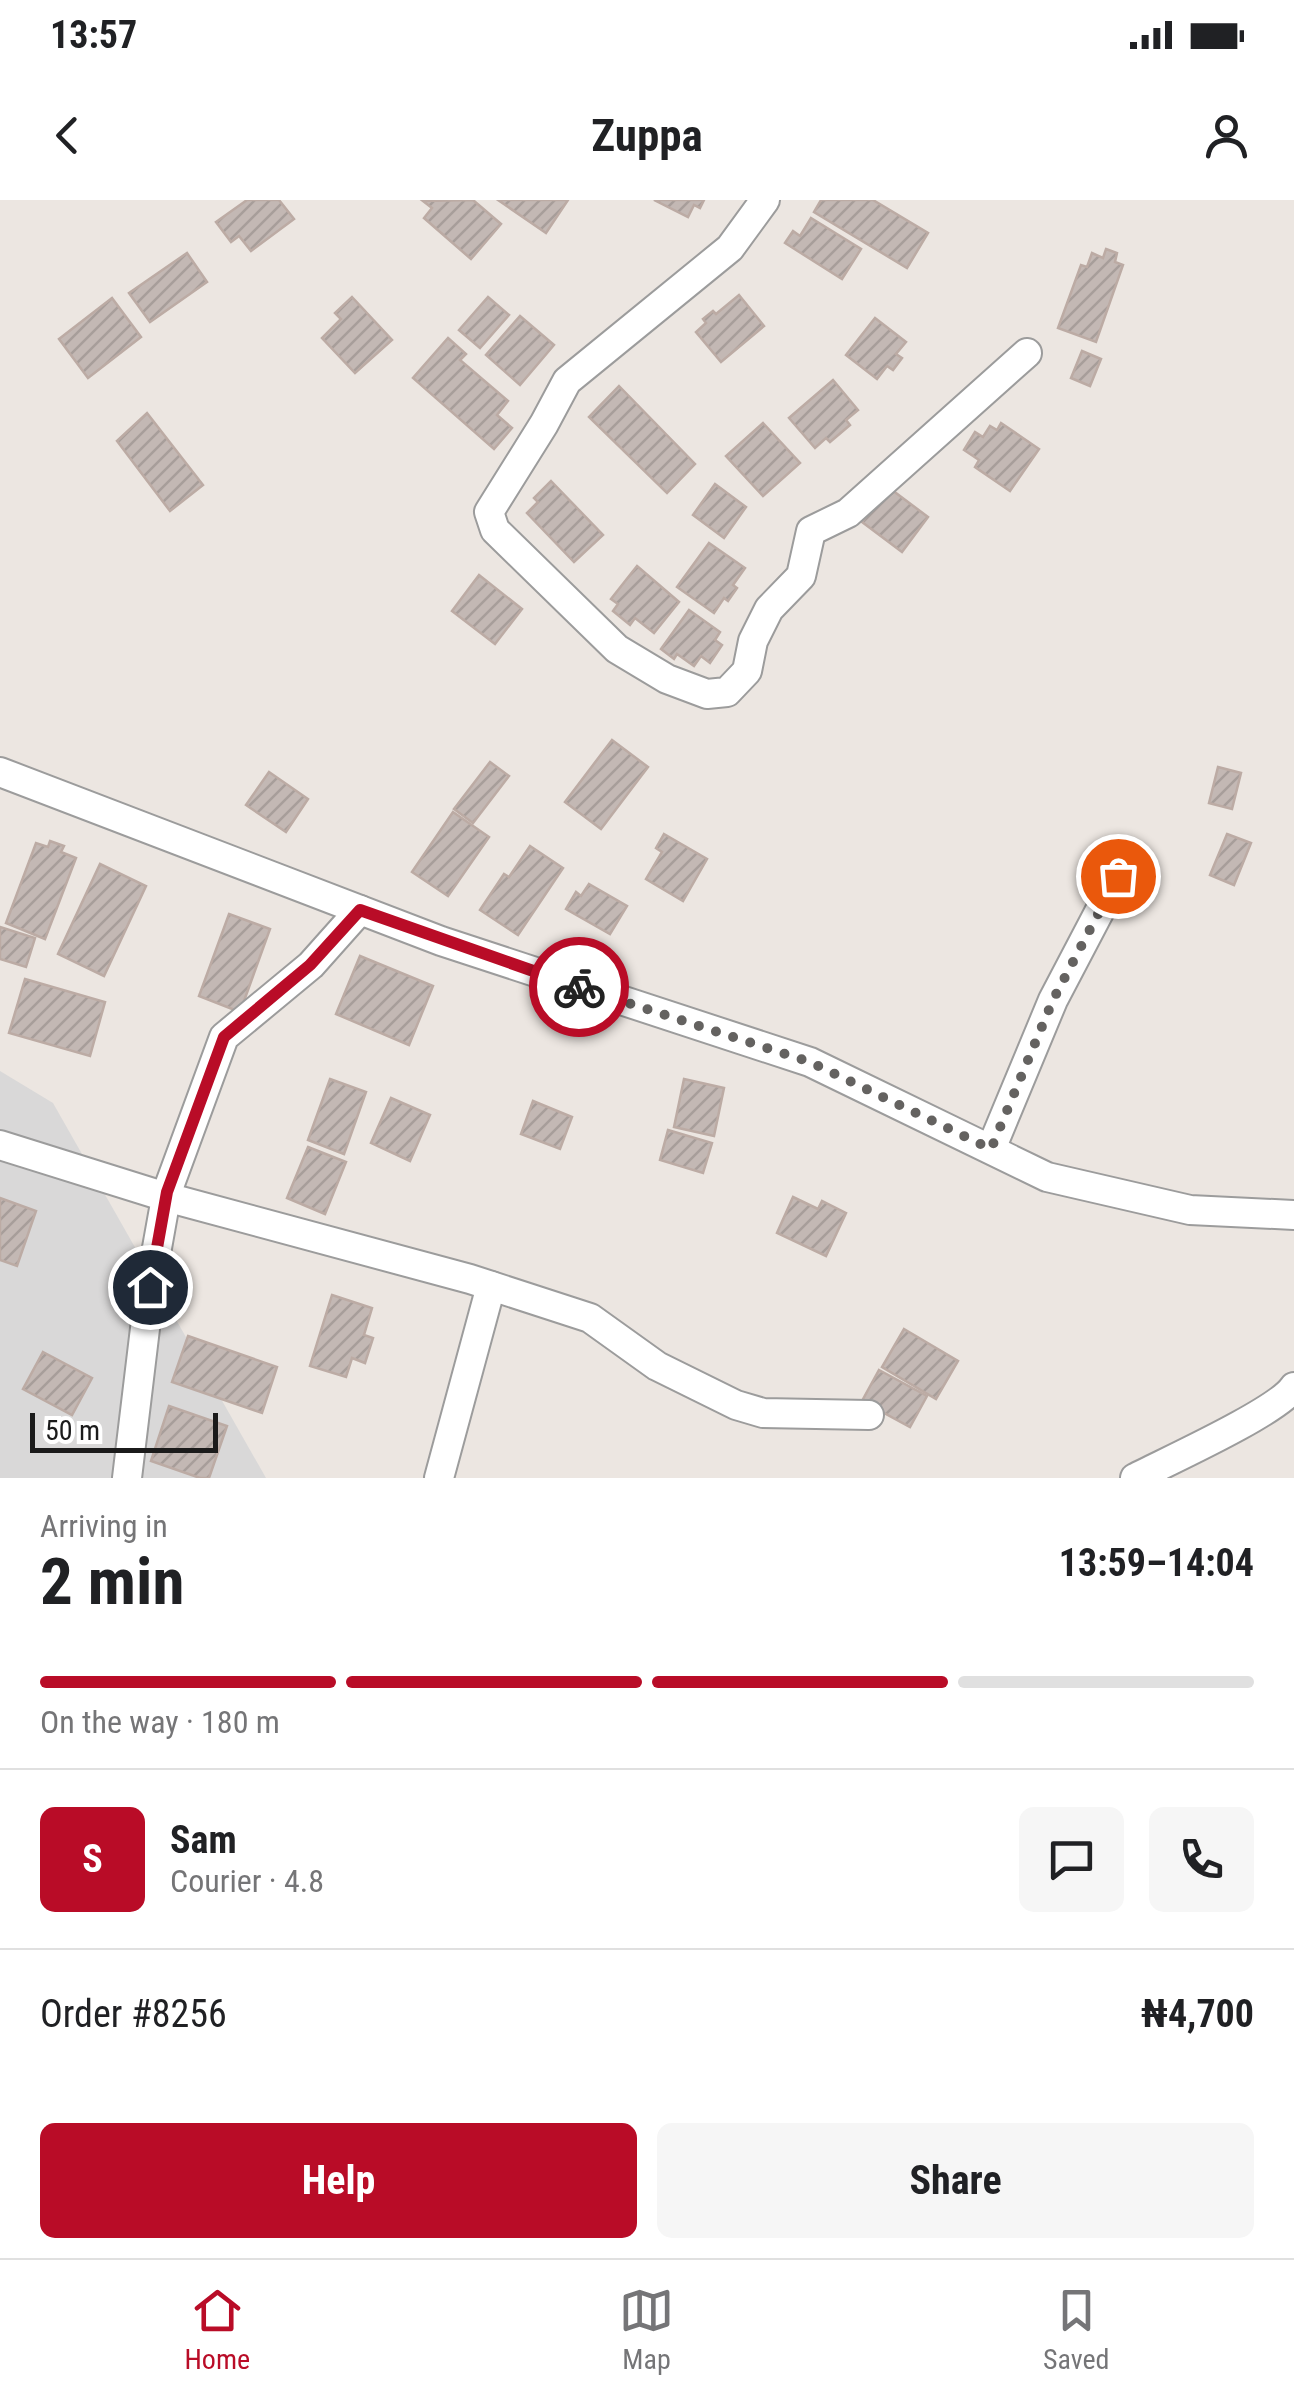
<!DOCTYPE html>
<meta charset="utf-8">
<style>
body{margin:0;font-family:"Roboto Condensed",sans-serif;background:#f6f6f6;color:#202124;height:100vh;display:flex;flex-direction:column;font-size:38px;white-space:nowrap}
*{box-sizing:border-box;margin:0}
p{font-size:32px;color:#757577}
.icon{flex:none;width:55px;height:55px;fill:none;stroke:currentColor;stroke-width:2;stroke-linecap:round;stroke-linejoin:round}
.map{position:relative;height:1278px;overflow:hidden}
.details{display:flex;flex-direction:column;background:#fff;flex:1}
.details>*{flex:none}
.scale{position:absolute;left:30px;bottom:25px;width:188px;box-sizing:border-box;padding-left:10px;border:5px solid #1b1b1b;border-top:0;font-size:28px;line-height:35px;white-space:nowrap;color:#1b1b1b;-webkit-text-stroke:8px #fff;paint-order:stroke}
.pin{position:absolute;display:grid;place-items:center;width:85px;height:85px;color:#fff;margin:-42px;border:5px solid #fff;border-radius:50%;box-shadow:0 2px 10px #0007}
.courier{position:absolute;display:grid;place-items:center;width:100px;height:100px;margin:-50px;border:8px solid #b90c27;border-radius:50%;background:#fff;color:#222;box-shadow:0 2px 12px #0007}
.overview em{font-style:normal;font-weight:700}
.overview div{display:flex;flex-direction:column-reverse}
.overview{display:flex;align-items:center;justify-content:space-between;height:170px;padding:0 40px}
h1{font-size:65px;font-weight:700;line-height:75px}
.bar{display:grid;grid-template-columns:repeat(4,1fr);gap:15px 10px;align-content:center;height:120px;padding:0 40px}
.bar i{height:12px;border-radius:8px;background:#e0e0e0}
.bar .selected{background:#b90c27}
.bar p{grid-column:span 4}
.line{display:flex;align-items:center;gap:25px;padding:0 40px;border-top:2px solid #e0e0e0}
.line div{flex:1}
.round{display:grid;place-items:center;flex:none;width:105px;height:105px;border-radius:15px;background:#f6f6f6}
.action{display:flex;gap:20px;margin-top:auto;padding:20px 40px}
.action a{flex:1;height:115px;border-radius:15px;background:#b90c27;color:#fff;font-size:40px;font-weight:700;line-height:115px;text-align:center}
.action a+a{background:#f6f6f6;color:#202124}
.status{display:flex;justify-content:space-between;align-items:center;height:70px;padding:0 50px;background:#fff;direction:ltr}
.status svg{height:28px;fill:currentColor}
header{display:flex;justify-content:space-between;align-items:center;height:130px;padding:0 40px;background:#fff;font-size:45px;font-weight:700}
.dock{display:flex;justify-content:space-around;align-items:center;height:140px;border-top:2px solid #e0e0e0;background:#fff;font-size:28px;color:#757577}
.dock a{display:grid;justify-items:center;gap:5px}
.dock .selected{color:#b90c27}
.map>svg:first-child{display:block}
.residential{fill:#d9d8d8}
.building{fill:url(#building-hatch);stroke:#bcaba4;stroke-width:2.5}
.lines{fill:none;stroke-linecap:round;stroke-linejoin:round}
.minor-casing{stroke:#9c9c9c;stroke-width:32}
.minor{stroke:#fff;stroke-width:28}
.done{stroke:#646260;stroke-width:10;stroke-dasharray:0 18}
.route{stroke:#b90c27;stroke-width:12}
</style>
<div class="status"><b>13:57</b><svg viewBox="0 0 49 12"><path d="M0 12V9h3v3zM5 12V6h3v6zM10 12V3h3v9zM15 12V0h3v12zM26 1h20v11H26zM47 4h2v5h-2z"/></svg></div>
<header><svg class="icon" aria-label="back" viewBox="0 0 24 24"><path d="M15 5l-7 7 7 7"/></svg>Zuppa<svg class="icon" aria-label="person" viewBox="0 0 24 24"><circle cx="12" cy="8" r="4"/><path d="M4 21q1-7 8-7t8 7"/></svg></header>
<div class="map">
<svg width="1294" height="1278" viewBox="0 0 1294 1278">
<defs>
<pattern id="building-hatch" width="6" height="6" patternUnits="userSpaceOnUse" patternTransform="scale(2.5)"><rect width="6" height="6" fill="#c3b8b4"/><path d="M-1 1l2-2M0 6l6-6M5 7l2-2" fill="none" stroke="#a79e9a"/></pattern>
</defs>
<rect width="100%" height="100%" fill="#ece6e1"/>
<path class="residential" d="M0 871 53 903 266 1278H0Z"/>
<g class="building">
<path d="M247 0H279L294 19 251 51 239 36 231 42 216 22Z"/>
<path d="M473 0 501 24 471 59 424 18 432 8 423 1Z"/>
<path d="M498 0H568L546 33Z"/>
<path d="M654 0H704L700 8 694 5 688 17Z"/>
<path d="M821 0H873L928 33 907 68 814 12Z"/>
<path d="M811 18 861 49 842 79 785 43 793 31 800 36Z"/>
<path d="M1106 49 1117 53 1115 62 1123 65 1096 142 1058 128 1081 65 1087 67 1092 53 1103 58Z"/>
<path d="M187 53 207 82 150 122 129 93Z"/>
<path d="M739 95 764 126 721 162 696 132 706 123 703 119 713 111 716 114Z"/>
<path d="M352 97 392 140 355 173 322 138 341 119 335 113Z"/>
<path d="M488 97 509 115 480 148 459 130Z"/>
<path d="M112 98 141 137 88 178 59 139Z"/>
<path d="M520 116 554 145 520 185 486 155Z"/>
<path d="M875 118 906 142 896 154 902 158 893 170 887 166 877 179 846 155Z"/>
<path d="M448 138 466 154 460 160 508 201 497 215 512 228 494 249 413 178Z"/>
<path d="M1082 151 1101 159 1090 186 1071 178Z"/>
<path d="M833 180 858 210 846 220 850 225 830 242 826 238 815 248 789 218Z"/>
<path d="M619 186 695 264 667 293 589 217Z"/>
<path d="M147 213 203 285 170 311 117 241Z"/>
<path d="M763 223 800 263 763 296 726 256Z"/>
<path d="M1001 223 1039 249 1010 291 975 267 979 260 964 250 975 232 983 237 990 226 997 230Z"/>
<path d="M551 281 603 335 574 362 527 313 538 302 534 298Z"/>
<path d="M715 284 746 307 724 338 693 315Z"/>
<path d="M888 287 928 317 902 352 862 322Z"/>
<path d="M709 343 745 368 733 385 737 388 728 401 724 398 714 413 677 387Z"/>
<path d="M637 366 679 402 654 433 635 418 630 425 613 411 618 404 611 399Z"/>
<path d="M479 375 522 409 495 444 452 411Z"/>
<path d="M689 410 720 432 715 440 722 445 710 463 701 456 694 466 677 454 674 459 661 449Z"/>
<path d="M612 540 648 567 601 629 565 602Z"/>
<path d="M490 562 509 576 473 623 454 609Z"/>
<path d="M1218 567 1241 573 1232 609 1209 603Z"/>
<path d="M269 572 308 599 286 632 246 605Z"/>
<path d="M453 612 489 637 448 696 412 672Z"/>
<path d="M664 634 707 659 683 701 646 679 662 652 656 648Z"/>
<path d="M1227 634 1251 643 1234 685 1210 675Z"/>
<path d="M50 641 64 646 61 652 76 658 45 739 6 723 36 643 48 647Z"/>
<path d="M530 646 563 668 518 735 480 710 504 674 509 677Z"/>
<path d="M100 664 146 686 104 776 58 754Z"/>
<path d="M589 684 627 706 610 734 566 709 576 692 581 696Z"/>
<path d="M229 714 270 729 240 812 199 796Z"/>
<path d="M0 727 35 738 26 767 0 759Z"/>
<path d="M360 756 433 786 409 845 336 814Z"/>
<path d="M25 779 105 802 90 856 9 833Z"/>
<path d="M330 879 366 892 344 954 308 940Z"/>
<path d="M684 879 724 888 714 936 674 927Z"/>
<path d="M391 898 430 915 410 961 371 943Z"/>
<path d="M533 901 572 917 560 949 521 934Z"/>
<path d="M668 930 712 943 703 973 660 960Z"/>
<path d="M308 947 346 962 325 1014 287 998Z"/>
<path d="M793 997 818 1009 822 1001 846 1013 826 1056 777 1033Z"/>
<path d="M0 998 36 1011 17 1066 0 1060Z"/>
<path d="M332 1095 372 1108 364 1135 373 1138 365 1163 352 1158 346 1177 310 1166Z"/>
<path d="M904 1129 958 1161 936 1199 882 1167Z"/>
<path d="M188 1136 277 1167 262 1213 172 1182Z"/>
<path d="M43 1152 92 1178 72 1215 23 1189Z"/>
<path d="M879 1170 927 1196 910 1227 862 1201Z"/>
<path d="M169 1206 227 1226 209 1278H200L151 1261Z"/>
</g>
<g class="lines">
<defs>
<g id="minor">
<path d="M765 0 730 48 567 181 544 224 489 312 495 330 617 449 667 479 707 494 727 492 747 471 753 441 769 409 801 376 811 331 848 313 1027 153"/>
<path d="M0 572 441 741 810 862 1047 977 1190 1010 1294 1015"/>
<path d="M0 945 166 997 470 1079 590 1118 657 1166 736 1205 763 1213 869 1215"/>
<path d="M991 949 1053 800 1118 676"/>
<path d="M127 1278 150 1087 167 992 224 837 311 765 360 710"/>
<path d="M439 1278 491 1086"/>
<path d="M1135 1278C1168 1261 1277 1212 1294 1187"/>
</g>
</defs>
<use href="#minor" class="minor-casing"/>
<use href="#minor" class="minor"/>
</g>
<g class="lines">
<path class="done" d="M579 787 810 862 991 949 1053 800 1118 676"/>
<path class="route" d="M150 1087 167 992 224 837 310 765 360 710 579 787"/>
</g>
</svg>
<div class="scale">50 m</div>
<div class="pin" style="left:1118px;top:676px;background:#ea580c"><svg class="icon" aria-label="bag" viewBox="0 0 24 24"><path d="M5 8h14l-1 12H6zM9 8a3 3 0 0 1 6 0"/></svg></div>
<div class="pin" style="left:150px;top:1087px;background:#1f2937"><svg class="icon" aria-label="home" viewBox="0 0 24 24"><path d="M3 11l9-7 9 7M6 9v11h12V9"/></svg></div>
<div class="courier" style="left:579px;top:787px"><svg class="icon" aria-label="bike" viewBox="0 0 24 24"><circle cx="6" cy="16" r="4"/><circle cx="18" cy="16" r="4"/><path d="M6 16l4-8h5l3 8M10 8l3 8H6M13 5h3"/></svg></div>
</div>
<section class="details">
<div class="overview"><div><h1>2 min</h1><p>Arriving in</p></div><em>13:59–14:04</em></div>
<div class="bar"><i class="selected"></i><i class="selected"></i><i class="selected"></i><i></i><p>On the way · 180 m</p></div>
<div class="line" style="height:180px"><b class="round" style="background:#b90c27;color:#fff">S</b><div><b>Sam</b><p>Courier · 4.8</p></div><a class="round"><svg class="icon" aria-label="chat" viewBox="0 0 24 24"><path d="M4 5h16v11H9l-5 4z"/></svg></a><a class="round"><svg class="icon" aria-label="phone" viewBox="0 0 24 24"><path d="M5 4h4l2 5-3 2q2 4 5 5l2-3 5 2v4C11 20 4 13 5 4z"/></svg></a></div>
<div class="line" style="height:130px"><div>Order #8256</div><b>₦4,700</b></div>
<div class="action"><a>Help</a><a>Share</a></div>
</section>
<nav class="dock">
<a class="selected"><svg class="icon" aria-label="home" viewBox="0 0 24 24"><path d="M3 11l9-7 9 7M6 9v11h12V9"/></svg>Home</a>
<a><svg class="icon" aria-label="map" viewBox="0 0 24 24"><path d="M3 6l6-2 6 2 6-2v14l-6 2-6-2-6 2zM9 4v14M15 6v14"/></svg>Map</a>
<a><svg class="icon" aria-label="saved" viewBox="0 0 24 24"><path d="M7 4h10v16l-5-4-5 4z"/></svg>Saved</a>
</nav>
